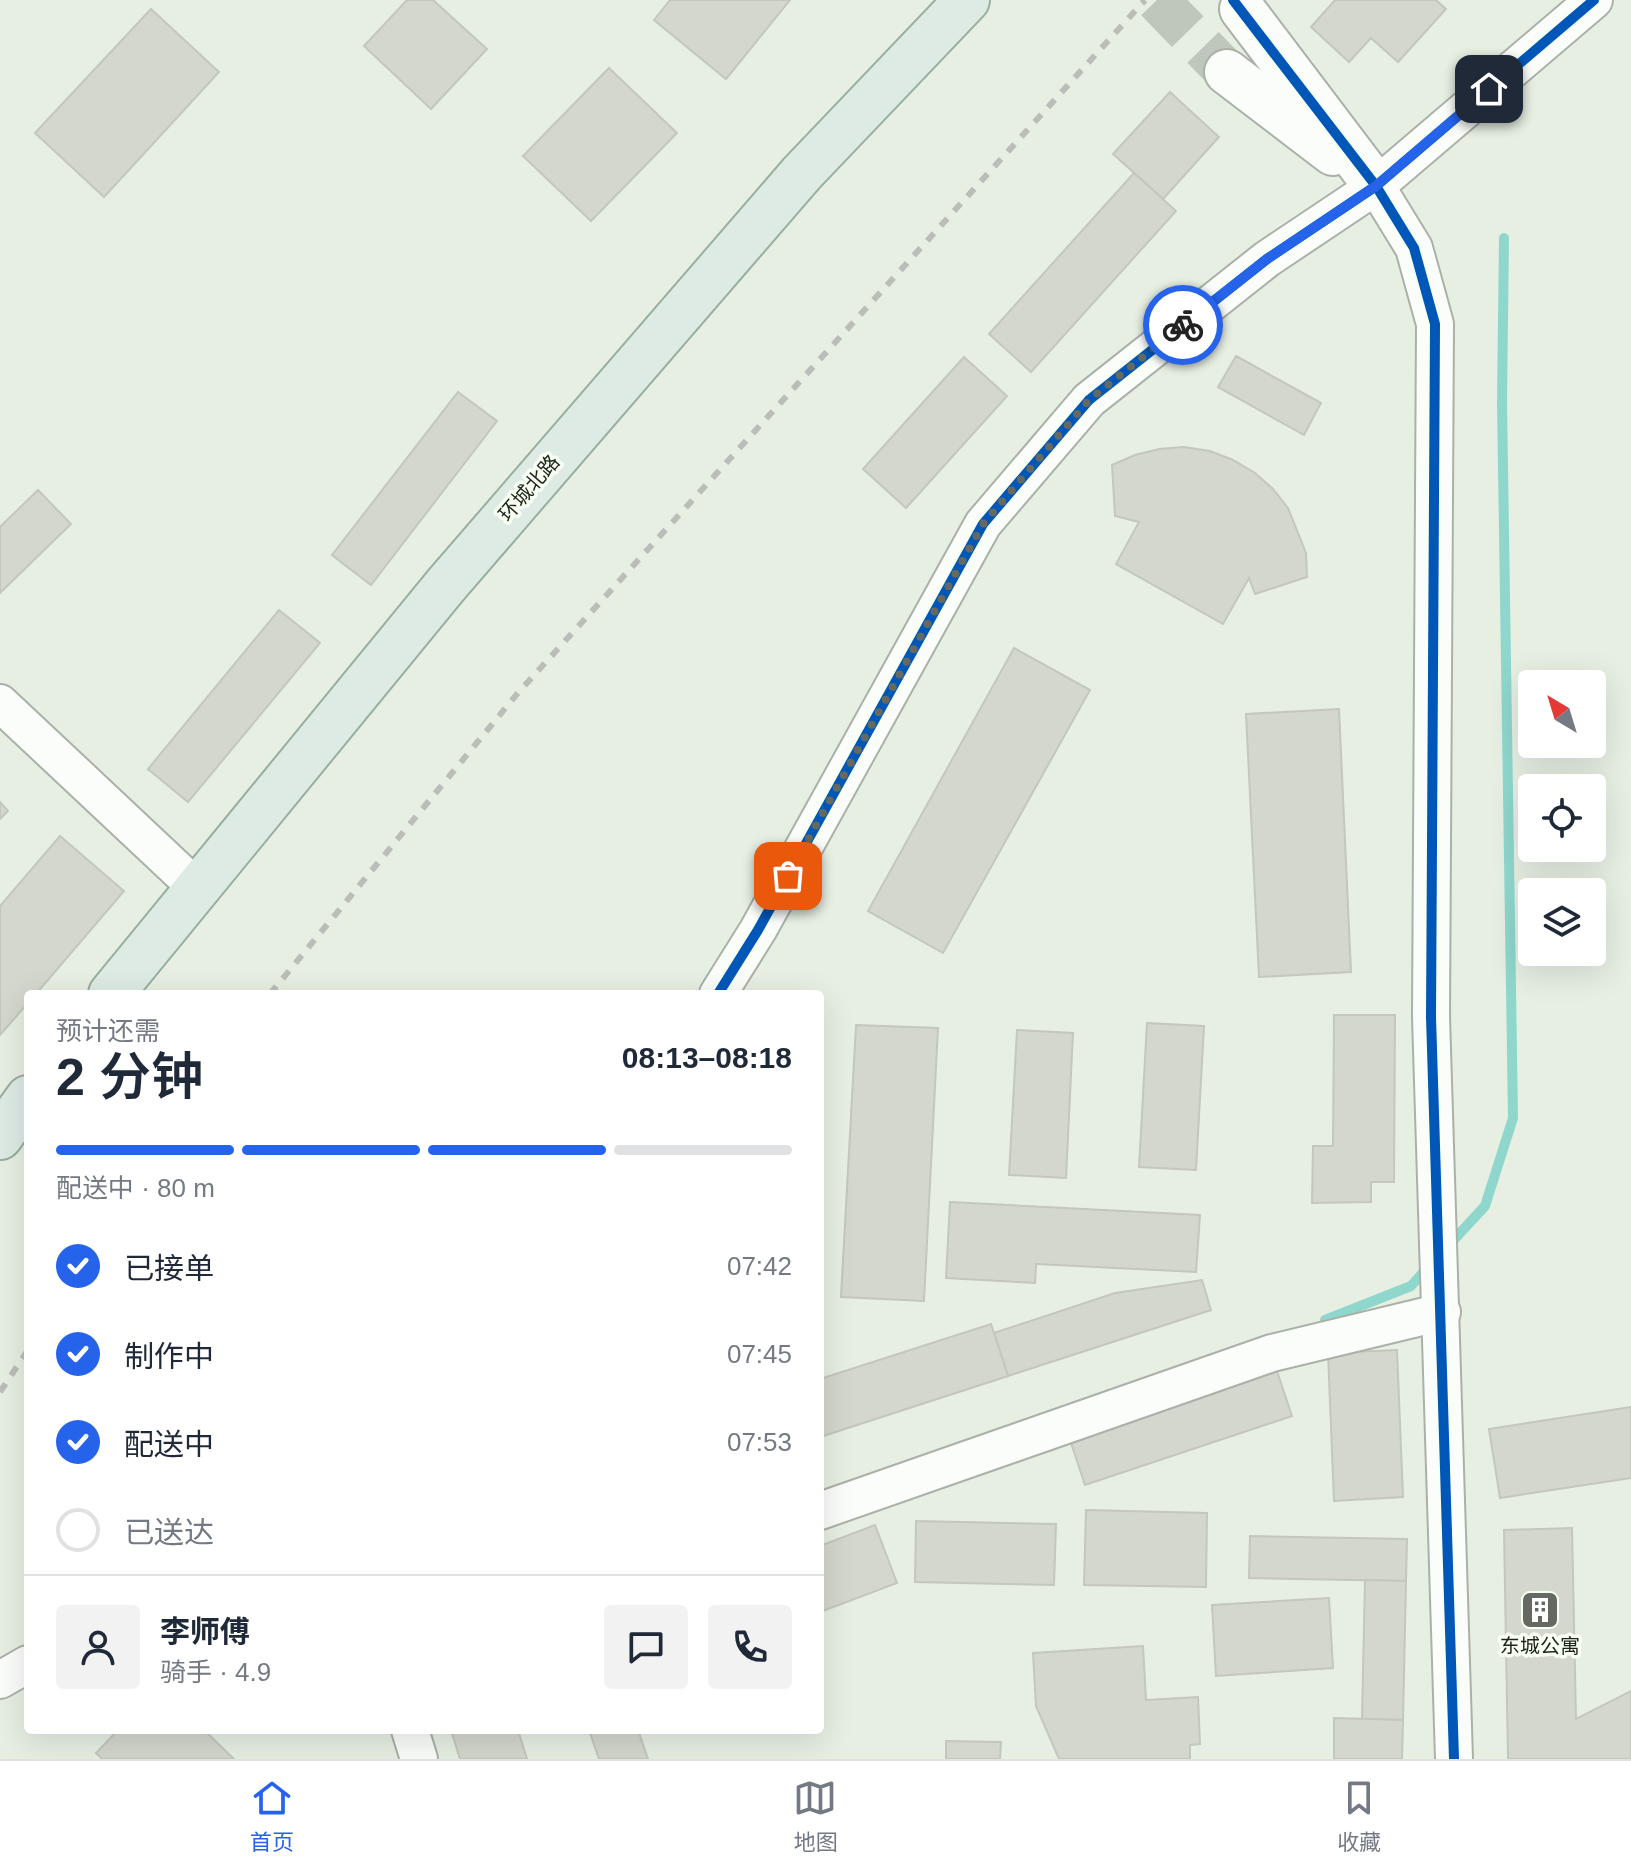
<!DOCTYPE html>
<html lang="zh">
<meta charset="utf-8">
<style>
body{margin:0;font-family:Helvetica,"Noto Sans SC",sans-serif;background:#f2f2f3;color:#1f2937;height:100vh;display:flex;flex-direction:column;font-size:30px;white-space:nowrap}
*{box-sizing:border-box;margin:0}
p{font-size:26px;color:#747a83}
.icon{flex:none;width:44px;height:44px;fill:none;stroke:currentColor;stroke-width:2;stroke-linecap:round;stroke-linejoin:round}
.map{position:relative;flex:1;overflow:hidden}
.details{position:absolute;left:24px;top:990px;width:800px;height:744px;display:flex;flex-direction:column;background:#fff;border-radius:8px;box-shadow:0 8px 32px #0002}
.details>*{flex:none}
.needle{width:52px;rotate:322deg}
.buttons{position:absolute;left:1518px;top:670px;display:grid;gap:16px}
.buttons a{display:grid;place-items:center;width:88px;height:88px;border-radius:8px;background:#fff;box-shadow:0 8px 32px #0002;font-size:40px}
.pin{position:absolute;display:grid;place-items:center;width:68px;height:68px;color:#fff;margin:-34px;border-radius:16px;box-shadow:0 4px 12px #0006}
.courier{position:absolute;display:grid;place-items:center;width:80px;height:80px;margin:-40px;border:6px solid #2563eb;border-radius:50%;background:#fff;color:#222;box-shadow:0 2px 10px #0007}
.headline em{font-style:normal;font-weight:600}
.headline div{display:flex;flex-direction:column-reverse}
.headline{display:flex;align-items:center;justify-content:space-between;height:136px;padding:0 32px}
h1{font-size:52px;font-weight:600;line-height:60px}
.bar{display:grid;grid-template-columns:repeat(4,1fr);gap:12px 8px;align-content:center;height:96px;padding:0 32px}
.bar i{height:10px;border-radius:6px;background:#e0e1e3}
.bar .active{background:#2563eb}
.bar p{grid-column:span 4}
.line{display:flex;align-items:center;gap:20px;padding:0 32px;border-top:2px solid #e0e1e3}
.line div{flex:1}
.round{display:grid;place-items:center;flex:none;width:84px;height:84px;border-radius:8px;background:#f2f2f3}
ol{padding:0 32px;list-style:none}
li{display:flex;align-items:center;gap:24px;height:88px}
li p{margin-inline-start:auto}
li .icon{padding:8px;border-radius:50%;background:#2563eb;color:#fff;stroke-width:4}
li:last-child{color:#747a83}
li i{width:44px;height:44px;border:4px solid #e0e1e3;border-radius:50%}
.menu{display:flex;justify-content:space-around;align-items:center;height:112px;border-top:2px solid #e0e1e3;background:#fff;font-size:22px;color:#747a83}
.menu a{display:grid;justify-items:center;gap:4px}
.menu .active{color:#2563eb}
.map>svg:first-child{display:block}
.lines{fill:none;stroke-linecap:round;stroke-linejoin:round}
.stream{stroke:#8fd7cd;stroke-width:10}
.building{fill:#d4d7cd;stroke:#c3c7bd;stroke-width:2}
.tertiary-tunnel{stroke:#bfc6bb;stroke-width:44;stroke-dasharray:44 22;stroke-linecap:butt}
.minor-casing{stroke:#aab1a8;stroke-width:40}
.tertiary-casing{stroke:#aab1a8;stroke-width:48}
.primary-casing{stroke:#97aea0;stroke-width:48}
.minor{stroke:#fbfdfb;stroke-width:36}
.tertiary{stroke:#fbfdfb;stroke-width:44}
.primary{stroke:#deebe5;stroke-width:44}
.rail{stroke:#bbbdb9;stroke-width:6;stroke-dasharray:10 10;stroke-linecap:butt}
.cycleway-casing{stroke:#f6fff2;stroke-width:15}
.cycleway{stroke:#0057b8;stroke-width:10}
.done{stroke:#646a61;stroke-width:8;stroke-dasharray:0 14.4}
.route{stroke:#2563eb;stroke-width:10}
.labels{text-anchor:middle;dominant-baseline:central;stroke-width:7;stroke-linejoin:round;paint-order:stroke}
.street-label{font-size:20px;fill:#1e231b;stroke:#f6fff2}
.poi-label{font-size:20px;fill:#1e231b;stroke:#f6fff2}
</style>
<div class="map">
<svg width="1631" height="1759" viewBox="0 0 1631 1759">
<rect width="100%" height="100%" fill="#e7efe3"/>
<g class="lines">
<g class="stream">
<path d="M1448 1246 1485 1206 1513 1118 1502 402 1504 238"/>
<path d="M1325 1320 1411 1286 1429 1266"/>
</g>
</g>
<g class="building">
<path d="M407 0H433L487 49 431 109 364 46Z"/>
<path d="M670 0H790L726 79 654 20Z"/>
<path d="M1335 0H1436L1446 9 1398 62 1371 38 1349 62 1311 27Z"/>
<path d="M151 9 219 72 104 197 35 133Z"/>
<path d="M609 68 677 133 591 221 523 156Z"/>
<path d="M1170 92 1219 137 1163 199 1113 154Z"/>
<path d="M1134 173 1176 211 1031 372 989 334Z"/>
<path d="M1236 356 1321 403 1304 435 1218 387Z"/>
<path d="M964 357 1007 396 906 508 863 469Z"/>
<path d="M458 392 497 421 371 585 332 555Z"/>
<path d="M1184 447 1210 451 1233 460 1255 473 1273 489 1288 508 1306 553 1307 577 1255 594 1249 578 1223 624 1116 564 1139 522 1115 516 1112 465 1135 455 1159 449Z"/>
<path d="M38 490 71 524 0 593V527Z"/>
<path d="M279 610 320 643 188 802 148 769Z"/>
<path d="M1014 648 1090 690 943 953 868 911Z"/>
<path d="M1339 709 1351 972 1259 977 1246 714Z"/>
<path d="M0 802 8 811 0 819Z"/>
<path d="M60 836 124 891 36 994H28V1003L0 1035V906Z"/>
<path d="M1334 1015H1395L1394 1182H1371V1202L1312 1203 1313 1146H1333Z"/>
<path d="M1147 1023 1204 1026 1196 1170 1139 1167Z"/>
<path d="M856 1025 938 1028 924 1301 841 1297Z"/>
<path d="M1017 1030 1073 1033 1066 1178 1009 1175Z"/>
<path d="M950 1202 1200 1215 1196 1272 1036 1264 1035 1283 946 1278Z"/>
<path d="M1202 1280 1211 1310 1008 1376 994 1333 1115 1293Z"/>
<path d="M991 1324 1008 1376 820 1437V1379Z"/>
<path d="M1397 1350 1403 1497 1334 1501 1328 1353Z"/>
<path d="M1274 1362 1292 1416 1085 1485 1067 1431Z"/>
<path d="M1631 1407V1478L1500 1498 1489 1429Z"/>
<path d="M1086 1510 1207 1513 1206 1587 1084 1585Z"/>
<path d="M916 1521 1056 1524 1054 1585 915 1582Z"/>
<path d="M875 1525 897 1583 820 1612V1546Z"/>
<path d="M1572 1528 1576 1719 1631 1691V1759H1508L1504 1530Z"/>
<path d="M1250 1536 1407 1539 1406 1581 1249 1578Z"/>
<path d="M1365 1580 1406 1581 1403 1720 1362 1719Z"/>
<path d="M1329 1598 1333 1668 1216 1676 1212 1605Z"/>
<path d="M1143 1646 1146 1700 1198 1697 1200 1744 1190 1745V1759H1059L1036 1706 1033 1653Z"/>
<path d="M1334 1718 1403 1720 1402 1759H1334Z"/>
<path d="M118 1730H204L234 1759H102L96 1753Z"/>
<path d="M451 1730H518L527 1759H460Z"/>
<path d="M589 1730H638L648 1759H599Z"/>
<path d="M946 1741 1001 1742 1000 1759H946Z"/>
</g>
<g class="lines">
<path class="tertiary-tunnel" d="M1157 0 1227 72"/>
<defs>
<g id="minor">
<path d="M1376 186 1414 248 1435 324 1431 1017 1454 1759"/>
<path d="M0 703 198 889"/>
<path d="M718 994 758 930 983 524 1089 400 1267 259 1376 186 1594 0"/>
<path d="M820 1511 1272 1353 1442 1312"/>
<path d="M0 1680 28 1664"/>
<path d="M410 1730 419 1759"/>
</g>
<g id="tertiary">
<path d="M1242 9 1376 186"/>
<path d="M1227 72 1333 153"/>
</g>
<g id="primary">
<path d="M111 994 446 585 802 173 967 0"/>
<path d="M0 1137 28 1098"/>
</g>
</defs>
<use href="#minor" class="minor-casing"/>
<use href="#tertiary" class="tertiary-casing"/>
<use href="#primary" class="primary-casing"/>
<use href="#minor" class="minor"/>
<use href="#tertiary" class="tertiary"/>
<use href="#primary" class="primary"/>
<g class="rail">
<path d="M270 994 517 694 1145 0"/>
<path d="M0 1392 28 1350"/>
</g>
<defs>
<g id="cycleway">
<path d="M1233 0 1376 186 1414 248 1435 324 1431 1017 1454 1759"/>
<path d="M718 994 758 930 983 524 1089 400 1267 259 1376 186 1594 0"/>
</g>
</defs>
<use href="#cycleway" class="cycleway-casing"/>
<use href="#cycleway" class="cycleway"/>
</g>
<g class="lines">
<path class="done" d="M788 876 983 524 1089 400 1183 325"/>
<path class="route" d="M1183 325 1267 259 1376 186 1489 89"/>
</g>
<defs>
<symbol id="building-square" viewBox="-11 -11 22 22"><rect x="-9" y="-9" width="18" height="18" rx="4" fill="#646a61" stroke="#f6fff2"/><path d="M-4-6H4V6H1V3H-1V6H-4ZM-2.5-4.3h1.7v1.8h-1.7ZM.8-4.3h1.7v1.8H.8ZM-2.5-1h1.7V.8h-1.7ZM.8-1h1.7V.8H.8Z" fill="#fff"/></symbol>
</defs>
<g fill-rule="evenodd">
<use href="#building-square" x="1518" y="1588" width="44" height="44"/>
</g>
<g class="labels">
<g class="street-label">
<text transform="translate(529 488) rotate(-49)">环城北路</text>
</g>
<g class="poi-label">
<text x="1540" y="1646">东城公寓</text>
</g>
</g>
</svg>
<div class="buttons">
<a><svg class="needle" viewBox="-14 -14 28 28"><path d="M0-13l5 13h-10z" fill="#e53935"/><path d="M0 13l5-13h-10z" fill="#747a83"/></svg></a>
<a><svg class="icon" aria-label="locate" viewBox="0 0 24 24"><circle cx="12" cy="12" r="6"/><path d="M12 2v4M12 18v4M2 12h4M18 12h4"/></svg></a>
<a><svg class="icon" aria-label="layers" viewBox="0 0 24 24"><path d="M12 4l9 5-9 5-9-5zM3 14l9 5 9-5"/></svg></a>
</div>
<div class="pin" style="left:788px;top:876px;background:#ea580c"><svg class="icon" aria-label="bag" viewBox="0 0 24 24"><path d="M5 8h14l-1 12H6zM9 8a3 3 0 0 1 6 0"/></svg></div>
<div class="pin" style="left:1489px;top:89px;background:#1f2937"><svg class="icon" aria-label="home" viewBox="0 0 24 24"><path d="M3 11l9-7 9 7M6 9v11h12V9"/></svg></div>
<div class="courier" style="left:1183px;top:325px"><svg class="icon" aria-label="bike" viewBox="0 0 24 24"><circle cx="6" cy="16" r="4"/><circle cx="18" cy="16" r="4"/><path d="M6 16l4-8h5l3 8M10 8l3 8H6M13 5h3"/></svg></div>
<section class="details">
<div class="headline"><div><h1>2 分钟</h1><p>预计还需</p></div><em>08:13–08:18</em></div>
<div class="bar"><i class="active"></i><i class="active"></i><i class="active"></i><i></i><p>配送中 · 80 m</p></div>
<ol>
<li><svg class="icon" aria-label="check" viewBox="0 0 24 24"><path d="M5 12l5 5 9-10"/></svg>已接单<p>07:42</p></li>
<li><svg class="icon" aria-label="check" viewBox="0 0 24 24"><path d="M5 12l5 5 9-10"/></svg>制作中<p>07:45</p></li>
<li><svg class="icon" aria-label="check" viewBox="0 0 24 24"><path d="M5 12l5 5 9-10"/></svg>配送中<p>07:53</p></li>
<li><i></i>已送达</li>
</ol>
<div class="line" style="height:144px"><a class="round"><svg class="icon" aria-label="person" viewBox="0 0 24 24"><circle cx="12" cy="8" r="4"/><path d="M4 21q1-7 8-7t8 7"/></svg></a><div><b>李师傅</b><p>骑手 · 4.9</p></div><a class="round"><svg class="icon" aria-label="chat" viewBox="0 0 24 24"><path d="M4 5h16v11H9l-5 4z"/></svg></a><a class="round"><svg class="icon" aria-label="phone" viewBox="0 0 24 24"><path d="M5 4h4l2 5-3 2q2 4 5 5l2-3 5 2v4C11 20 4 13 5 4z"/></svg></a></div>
</section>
</div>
<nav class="menu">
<a class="active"><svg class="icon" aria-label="home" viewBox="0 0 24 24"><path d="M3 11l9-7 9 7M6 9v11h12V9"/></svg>首页</a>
<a><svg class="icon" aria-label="map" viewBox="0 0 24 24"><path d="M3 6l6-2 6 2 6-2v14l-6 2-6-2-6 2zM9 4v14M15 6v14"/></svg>地图</a>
<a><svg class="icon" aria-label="saved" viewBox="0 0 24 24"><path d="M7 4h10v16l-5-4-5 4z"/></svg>收藏</a>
</nav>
